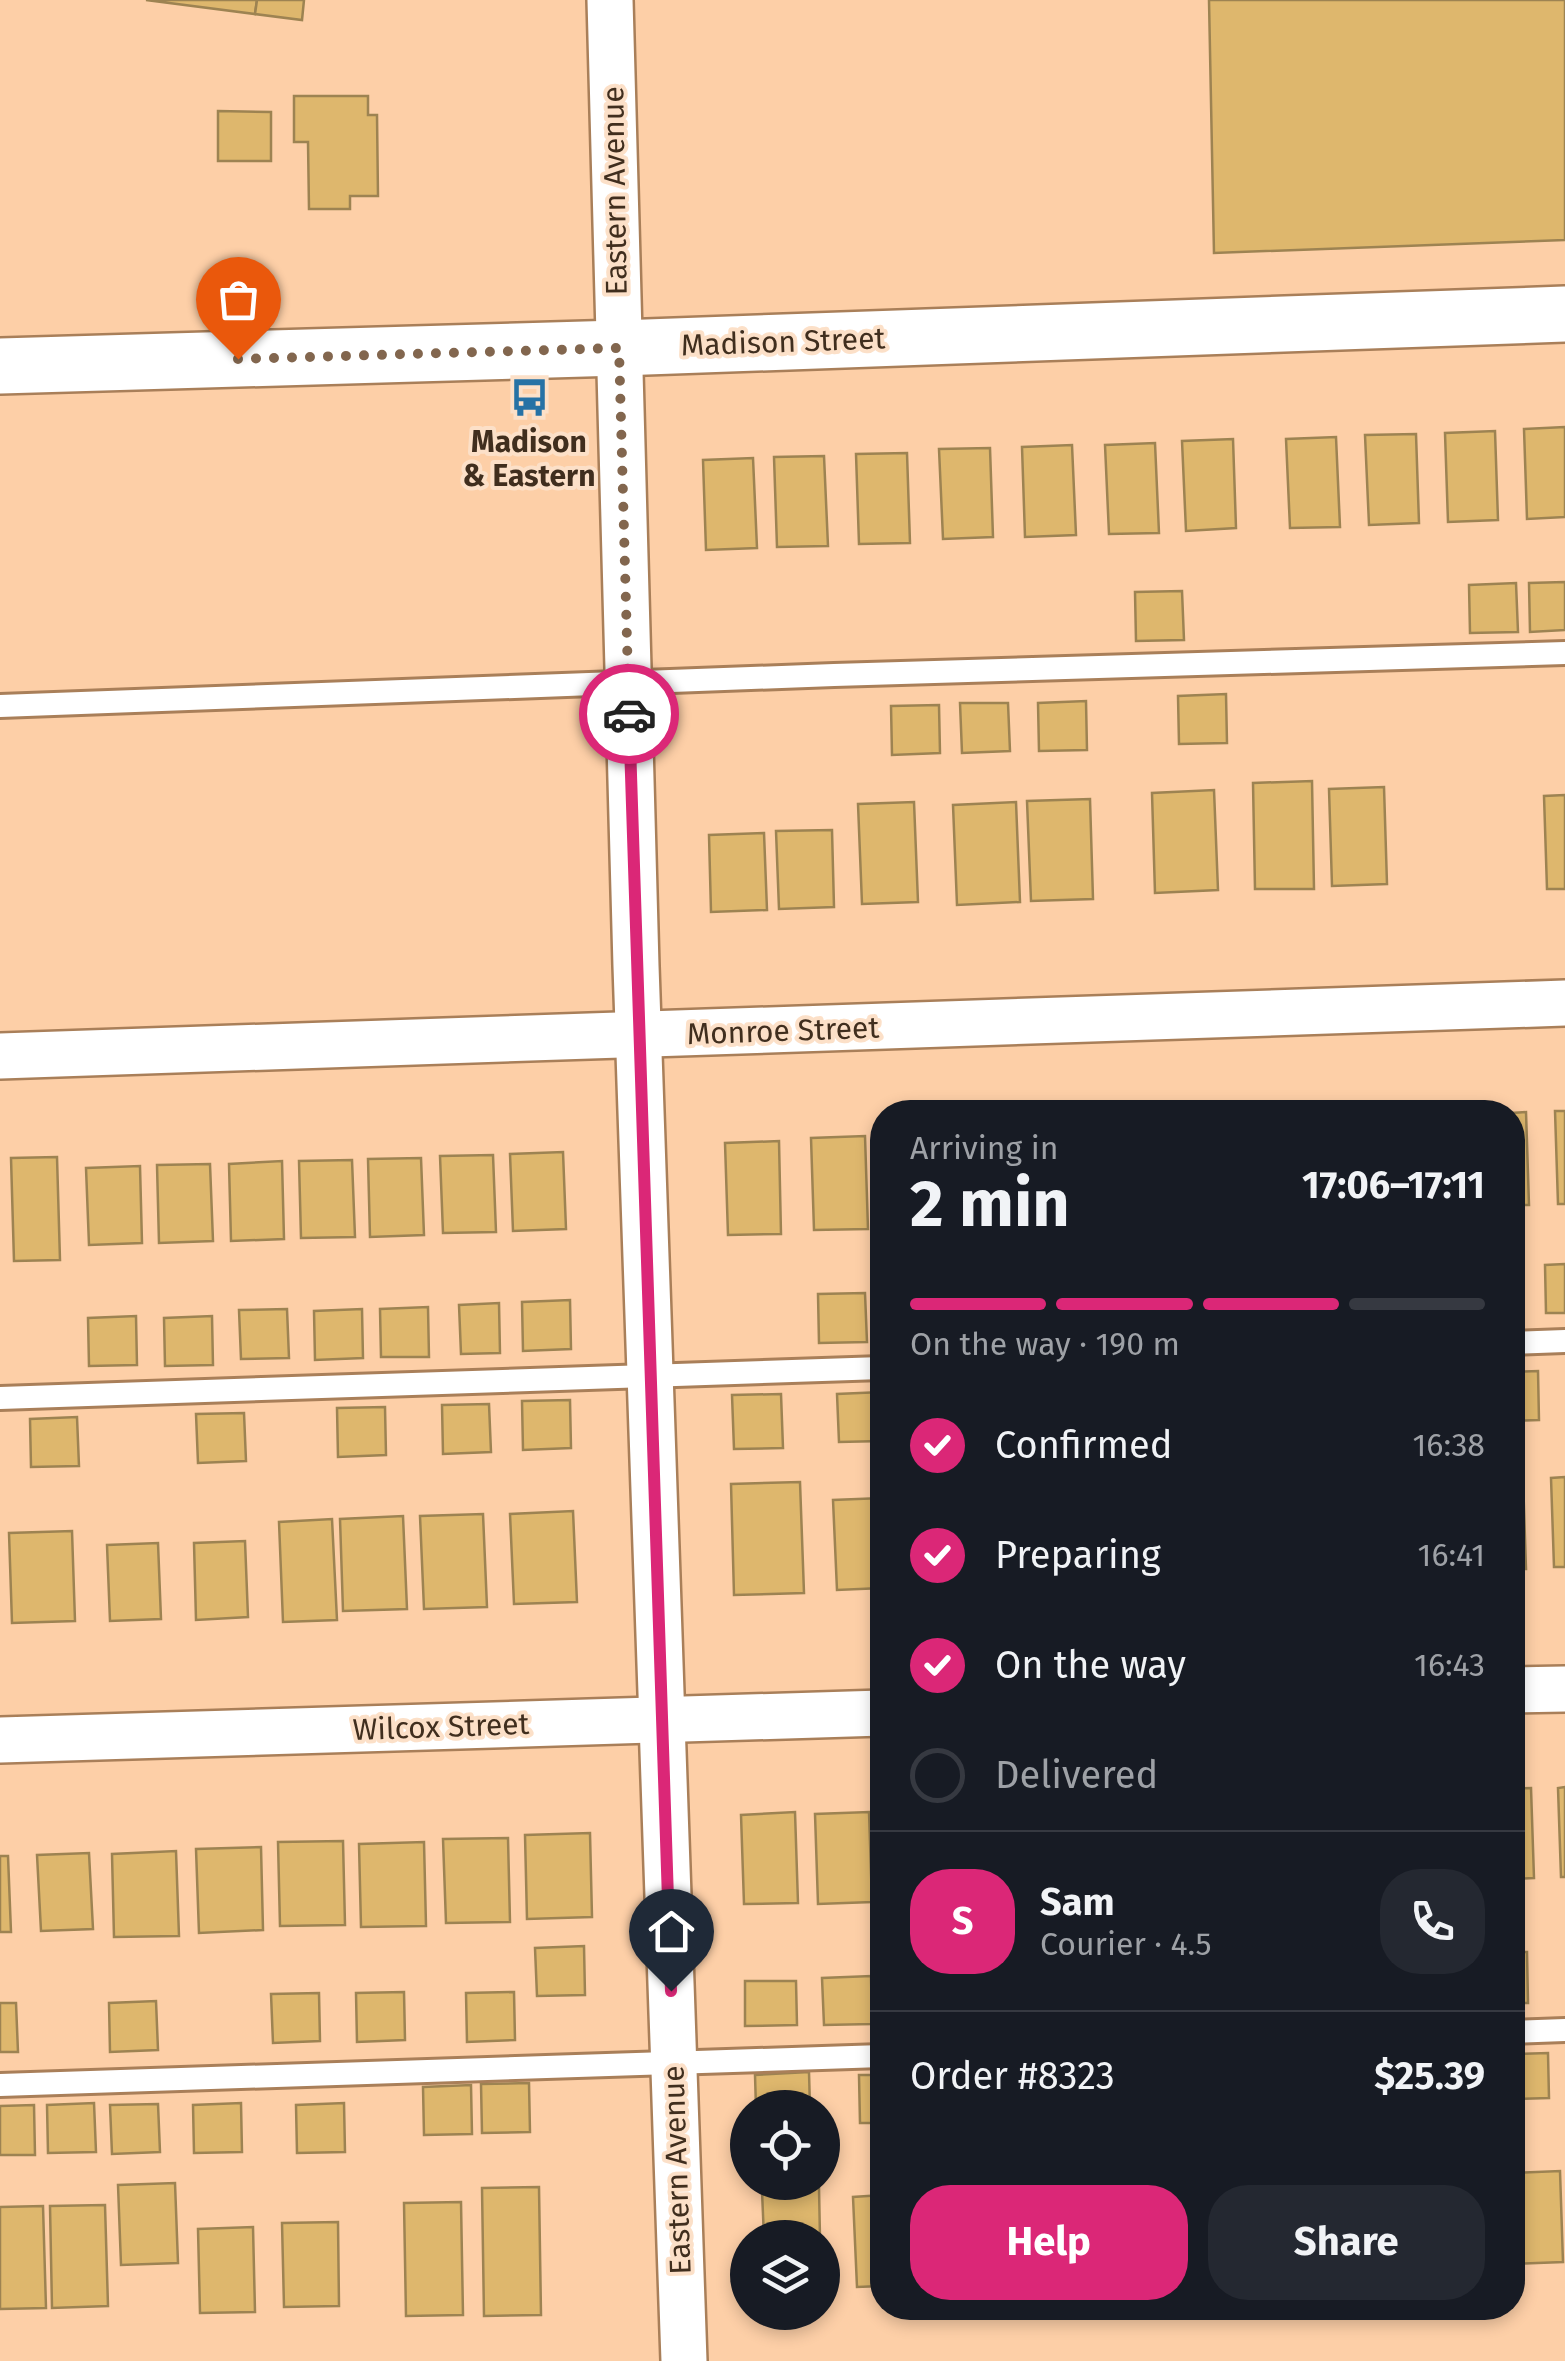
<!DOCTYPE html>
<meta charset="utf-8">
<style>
body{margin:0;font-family:"Fira Sans",sans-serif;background:#242831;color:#f1f3f6;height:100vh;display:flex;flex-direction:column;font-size:38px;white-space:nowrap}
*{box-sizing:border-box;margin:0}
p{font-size:32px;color:#9ea1a6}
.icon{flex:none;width:55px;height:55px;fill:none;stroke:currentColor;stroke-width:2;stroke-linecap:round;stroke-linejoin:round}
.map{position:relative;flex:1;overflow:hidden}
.details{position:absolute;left:870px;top:1100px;width:655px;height:1220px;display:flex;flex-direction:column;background:#171b24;border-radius:40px;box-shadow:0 5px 15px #0003}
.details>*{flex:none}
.tools{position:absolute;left:730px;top:2090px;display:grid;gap:20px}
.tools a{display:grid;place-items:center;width:110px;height:110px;border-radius:50%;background:#171b24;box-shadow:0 5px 15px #0003;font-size:50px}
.pin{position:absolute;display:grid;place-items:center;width:85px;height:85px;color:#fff;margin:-102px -42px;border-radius:50% 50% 50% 0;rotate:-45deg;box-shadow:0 0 10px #0007}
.pin .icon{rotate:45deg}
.courier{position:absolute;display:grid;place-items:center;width:100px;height:100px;margin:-50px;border:8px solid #db2777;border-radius:50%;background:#fff;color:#222;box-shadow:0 2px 12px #0007}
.overview em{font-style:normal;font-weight:700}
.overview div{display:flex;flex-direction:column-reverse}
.overview{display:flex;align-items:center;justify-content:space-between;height:170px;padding:0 40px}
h1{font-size:65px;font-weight:700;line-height:75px}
.bar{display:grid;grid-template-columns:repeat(4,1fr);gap:15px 10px;align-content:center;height:120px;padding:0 40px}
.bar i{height:12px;border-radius:8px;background:#363941}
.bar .current{background:#db2777}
.bar p{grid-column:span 4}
.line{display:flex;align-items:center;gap:25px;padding:0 40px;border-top:2px solid #363941}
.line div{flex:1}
.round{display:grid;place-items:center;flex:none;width:105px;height:105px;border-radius:40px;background:#242831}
ol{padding:0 40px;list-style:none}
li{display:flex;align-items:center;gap:30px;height:110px}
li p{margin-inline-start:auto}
li .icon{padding:10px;border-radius:50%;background:#db2777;color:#fff;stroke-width:4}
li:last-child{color:#9ea1a6}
li i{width:55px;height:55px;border:5px solid #363941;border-radius:50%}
.action{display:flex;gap:20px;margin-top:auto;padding:20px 40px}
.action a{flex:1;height:115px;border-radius:40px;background:#db2777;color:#fff;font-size:40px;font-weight:700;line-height:115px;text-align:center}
.action a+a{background:#242831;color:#f1f3f6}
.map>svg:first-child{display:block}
.building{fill:#deb76d;stroke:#9d8352;stroke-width:2.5}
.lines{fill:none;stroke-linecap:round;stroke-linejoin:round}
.lane-casing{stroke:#a97f59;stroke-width:28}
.street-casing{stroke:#a97f59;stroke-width:50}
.secondary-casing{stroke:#a97f59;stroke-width:60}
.lane{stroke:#fff;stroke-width:22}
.street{stroke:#fff;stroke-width:45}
.secondary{stroke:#fff;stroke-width:55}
.done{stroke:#82664e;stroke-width:10;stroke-dasharray:0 18}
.route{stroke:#db2777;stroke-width:12}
.labels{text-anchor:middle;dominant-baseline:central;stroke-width:8;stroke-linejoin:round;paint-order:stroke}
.street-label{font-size:30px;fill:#402e1e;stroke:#fce0c8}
.poi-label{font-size:30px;font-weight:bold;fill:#402e1e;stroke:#fce0c8}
</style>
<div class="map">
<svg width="1565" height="2361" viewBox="0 0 1565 2361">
<rect width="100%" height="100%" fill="#fdcfa7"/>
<g class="building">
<path d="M146 0H257L255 14Z"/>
<path d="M257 0H304L302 20 255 14Z"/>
<path d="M1209 0H1565V240L1214 253Z"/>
<path d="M294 96H368V115H377L378 196H350V209H309L308 142H294Z"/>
<path d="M218 111 271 112V161H218Z"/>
<path d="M1565 427V517L1527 519 1524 429Z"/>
<path d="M1495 431 1498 520 1448 522 1445 433Z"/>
<path d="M1416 434 1419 523 1369 525 1365 435Z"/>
<path d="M1336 437 1340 527 1290 528 1286 439Z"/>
<path d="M1233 439 1236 528 1186 531 1182 441Z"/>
<path d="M1155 443 1159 533 1109 534 1105 445Z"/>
<path d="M1072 445 1076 535 1025 537 1022 447Z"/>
<path d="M990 448 993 537 943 539 939 449Z"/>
<path d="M907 453 910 543 859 544 856 454Z"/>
<path d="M824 456 828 546 777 547 774 457Z"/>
<path d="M753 458 757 548 706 550 703 460Z"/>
<path d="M1565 582V630L1530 632 1529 583Z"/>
<path d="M1516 583 1518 632 1470 633 1469 585Z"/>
<path d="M1182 591 1184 640 1136 641 1135 592Z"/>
<path d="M1226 694 1227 743 1179 744 1178 696Z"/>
<path d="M1086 701 1087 750 1039 751 1038 703Z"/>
<path d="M960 703H1008L1010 751 962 753Z"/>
<path d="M939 705 940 753 892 755 891 706Z"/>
<path d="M1312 781 1314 889H1255L1253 783Z"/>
<path d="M1384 787 1387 884 1332 886 1329 789Z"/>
<path d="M1214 790 1218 890 1155 893 1152 793Z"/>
<path d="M1565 795V889H1547L1544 796Z"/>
<path d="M1090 799 1093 899 1031 901 1027 801Z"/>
<path d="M914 802 918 902 862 904 858 804Z"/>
<path d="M1016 802 1020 902 957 905 953 805Z"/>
<path d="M832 830 834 907 779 909 776 831Z"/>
<path d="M764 833 767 910 711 912 709 835Z"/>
<path d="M1555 1111H1565V1204H1558Z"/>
<path d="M1526 1112 1529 1205H1512V1113Z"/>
<path d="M865 1136 868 1229 814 1230 811 1138Z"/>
<path d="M779 1141 781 1234 728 1235 725 1143Z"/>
<path d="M563 1152 566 1229 513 1231 510 1154Z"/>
<path d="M493 1155 496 1232 443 1233 440 1156Z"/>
<path d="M57 1157 60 1260 14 1261 11 1158Z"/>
<path d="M421 1158 424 1235 370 1237 368 1159Z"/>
<path d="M352 1160 355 1237 301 1238 299 1161Z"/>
<path d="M282 1161 284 1239 231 1241 229 1164Z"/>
<path d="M210 1164 213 1241 159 1243 157 1165Z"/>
<path d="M140 1166 142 1243 89 1245 86 1168Z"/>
<path d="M1565 1264V1313H1546L1545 1265Z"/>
<path d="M865 1293 867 1342 819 1343 818 1294Z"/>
<path d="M570 1300 571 1349 523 1351 522 1302Z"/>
<path d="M499 1303 500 1353 461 1354 459 1305Z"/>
<path d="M428 1307 429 1357H381L380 1309Z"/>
<path d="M287 1309 289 1358 241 1359 239 1310Z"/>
<path d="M362 1309 363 1358 315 1360 314 1311Z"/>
<path d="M136 1316 137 1365 89 1366 88 1318Z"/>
<path d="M212 1316 213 1365 165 1366 164 1318Z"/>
<path d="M1538 1371 1539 1420 1512 1421V1372Z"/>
<path d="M882 1392V1441L839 1442 837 1394Z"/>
<path d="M781 1394 783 1448 734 1449 732 1395Z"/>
<path d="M570 1400 571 1448 523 1450 522 1401Z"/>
<path d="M489 1404 491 1452 443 1454 442 1405Z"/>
<path d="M385 1407 386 1455 338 1457 337 1408Z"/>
<path d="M244 1413 246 1461 198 1463 196 1414Z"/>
<path d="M77 1417 79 1466 31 1467 30 1419Z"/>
<path d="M1565 1477V1567H1554L1551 1478Z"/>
<path d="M1512 1479H1523L1526 1569H1512Z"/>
<path d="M800 1482 804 1593 734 1595 731 1484Z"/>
<path d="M882 1498V1588L837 1590 833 1500Z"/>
<path d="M573 1511 577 1602 514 1604 510 1514Z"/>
<path d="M483 1514 487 1607 424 1609 420 1516Z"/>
<path d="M403 1516 407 1609 343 1611 340 1519Z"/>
<path d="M332 1519 337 1620 283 1622 279 1522Z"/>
<path d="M72 1531 75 1621 12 1623 9 1533Z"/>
<path d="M245 1541 248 1617 196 1620 194 1543Z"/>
<path d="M158 1543 161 1619 110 1621 107 1545Z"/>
<path d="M1565 1787V1877H1561L1558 1788Z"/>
<path d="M1531 1788 1534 1878 1512 1879V1789Z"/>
<path d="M795 1812 798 1903 744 1904 741 1815Z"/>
<path d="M869 1812 872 1902 818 1904 815 1814Z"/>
<path d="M590 1833 592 1917 527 1919 525 1835Z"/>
<path d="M508 1838 510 1922 446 1923 443 1839Z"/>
<path d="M343 1841 345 1925 280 1926 278 1842Z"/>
<path d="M424 1842 426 1926 361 1927 359 1844Z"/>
<path d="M261 1847 263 1930 199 1933 196 1849Z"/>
<path d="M176 1851 179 1936 114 1937 112 1854Z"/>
<path d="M89 1853 93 1929 41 1931 37 1855Z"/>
<path d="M0 1856H8L11 1932H0Z"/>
<path d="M584 1946 585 1995 537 1996 535 1948Z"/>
<path d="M1512 1952H1527L1528 2003H1512Z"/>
<path d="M871 1976 872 2024 824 2025 822 1978Z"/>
<path d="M745 1981H796L797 2025 745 2026Z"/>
<path d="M404 1992 405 2040 357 2042 356 1993Z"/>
<path d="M514 1992 515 2040 467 2042 466 1993Z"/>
<path d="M319 1993 320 2041 273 2043 271 1994Z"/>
<path d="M156 2001 158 2050 110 2052 109 2003Z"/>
<path d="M0 2003H16L18 2052H0Z"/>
<path d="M1548 2053 1549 2098 1512 2099V2054Z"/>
<path d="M809 2072 810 2108H756L755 2075Z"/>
<path d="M859 2075H882V2123H860Z"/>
<path d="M529 2083 530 2132 482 2133 481 2084Z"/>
<path d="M471 2085 472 2134 424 2135 423 2087Z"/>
<path d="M94 2103 96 2152 48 2153 47 2105Z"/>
<path d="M241 2103 242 2152 194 2153 193 2105Z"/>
<path d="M344 2103 345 2152 297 2153 296 2105Z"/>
<path d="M158 2104 160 2152 112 2154 110 2105Z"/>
<path d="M34 2105 35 2155H0V2106Z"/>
<path d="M1560 2171 1563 2262 1512 2264V2173Z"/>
<path d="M175 2183 178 2263 121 2265 118 2185Z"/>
<path d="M539 2187 541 2315 484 2316 482 2188Z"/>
<path d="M819 2188 820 2238H764L762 2191Z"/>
<path d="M882 2195V2286L857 2287 853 2197Z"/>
<path d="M461 2202 463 2315 406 2316 404 2203Z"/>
<path d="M105 2205 108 2306 52 2308 50 2206Z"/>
<path d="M43 2206 46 2308 0 2309V2207Z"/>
<path d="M338 2222 339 2306 284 2307 282 2223Z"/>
<path d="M253 2227 255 2312 200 2313 198 2229Z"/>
</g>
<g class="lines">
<defs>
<g id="lane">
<path d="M0 706 834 675 1565 653"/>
<path d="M1512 1343 1565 1341"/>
<path d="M0 1398 882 1368"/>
<path d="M1512 2032 1565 2030"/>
<path d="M0 2085 882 2056"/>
</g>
<g id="street">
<path d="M610 0 636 966 684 2361"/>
<path d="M0 1056 1565 1003"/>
<path d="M1512 1690 1565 1689"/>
<path d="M0 1740 882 1713"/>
</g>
<path id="secondary" d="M0 366 619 348 1565 314"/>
</defs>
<use href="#lane" class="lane-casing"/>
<use href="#street" class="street-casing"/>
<use href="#secondary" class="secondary-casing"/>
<use href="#lane" class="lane"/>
<use href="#street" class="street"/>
<use href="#secondary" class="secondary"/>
</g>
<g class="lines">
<path class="done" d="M238 359 619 348 629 714"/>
<path class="route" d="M629 714 671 1991"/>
</g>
<defs>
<symbol id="bus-bare" viewBox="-9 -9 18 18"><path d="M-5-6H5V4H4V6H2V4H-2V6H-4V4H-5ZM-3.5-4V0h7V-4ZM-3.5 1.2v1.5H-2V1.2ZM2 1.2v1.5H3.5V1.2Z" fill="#2672a5" stroke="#fce0c8" stroke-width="2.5" paint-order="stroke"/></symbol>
</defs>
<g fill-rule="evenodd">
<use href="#bus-bare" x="502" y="370" width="55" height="55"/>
</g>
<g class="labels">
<g class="street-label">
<text transform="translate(615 191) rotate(-91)">Eastern Avenue</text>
<text transform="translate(783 342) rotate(-2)">Madison Street</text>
<text transform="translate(783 1031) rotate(-2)">Monroe Street</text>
<text transform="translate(441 1727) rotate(-2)">Wilcox Street</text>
<text transform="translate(677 2170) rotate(-92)">Eastern Avenue</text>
</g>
<g class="poi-label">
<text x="529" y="442">Madison<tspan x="529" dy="34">&amp; Eastern</tspan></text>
</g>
</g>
</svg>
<div class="tools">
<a><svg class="icon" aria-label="locate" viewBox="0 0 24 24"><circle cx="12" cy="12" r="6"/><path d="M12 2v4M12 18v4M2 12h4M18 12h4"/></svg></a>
<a><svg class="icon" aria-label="layers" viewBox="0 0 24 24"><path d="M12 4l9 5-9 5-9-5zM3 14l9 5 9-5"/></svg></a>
</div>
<div class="pin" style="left:238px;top:359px;background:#ea580c"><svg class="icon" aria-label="bag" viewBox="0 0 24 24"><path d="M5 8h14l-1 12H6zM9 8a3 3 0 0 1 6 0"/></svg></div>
<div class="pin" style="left:671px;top:1991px;background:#1f2937"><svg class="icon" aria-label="home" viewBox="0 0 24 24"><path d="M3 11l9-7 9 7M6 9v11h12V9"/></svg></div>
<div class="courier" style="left:629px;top:714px"><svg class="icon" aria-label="car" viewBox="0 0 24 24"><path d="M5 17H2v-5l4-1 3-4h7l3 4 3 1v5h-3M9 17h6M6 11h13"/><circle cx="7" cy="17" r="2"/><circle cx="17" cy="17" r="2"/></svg></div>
<section class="details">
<div class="overview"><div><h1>2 min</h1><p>Arriving in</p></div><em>17:06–17:11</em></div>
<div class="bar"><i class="current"></i><i class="current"></i><i class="current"></i><i></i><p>On the way · 190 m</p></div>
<ol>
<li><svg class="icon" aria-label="check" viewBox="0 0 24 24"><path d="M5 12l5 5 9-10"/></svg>Confirmed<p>16:38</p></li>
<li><svg class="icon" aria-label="check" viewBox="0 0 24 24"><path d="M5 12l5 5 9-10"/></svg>Preparing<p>16:41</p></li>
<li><svg class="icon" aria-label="check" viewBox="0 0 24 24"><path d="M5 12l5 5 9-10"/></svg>On the way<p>16:43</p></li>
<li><i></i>Delivered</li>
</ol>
<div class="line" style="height:180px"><b class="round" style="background:#db2777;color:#fff">S</b><div><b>Sam</b><p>Courier · 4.5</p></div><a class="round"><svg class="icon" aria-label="phone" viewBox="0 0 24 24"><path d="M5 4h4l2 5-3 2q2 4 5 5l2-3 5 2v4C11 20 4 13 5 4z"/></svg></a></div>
<div class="line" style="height:130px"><div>Order #8323</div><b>$25.39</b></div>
<div class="action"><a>Help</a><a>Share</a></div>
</section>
</div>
